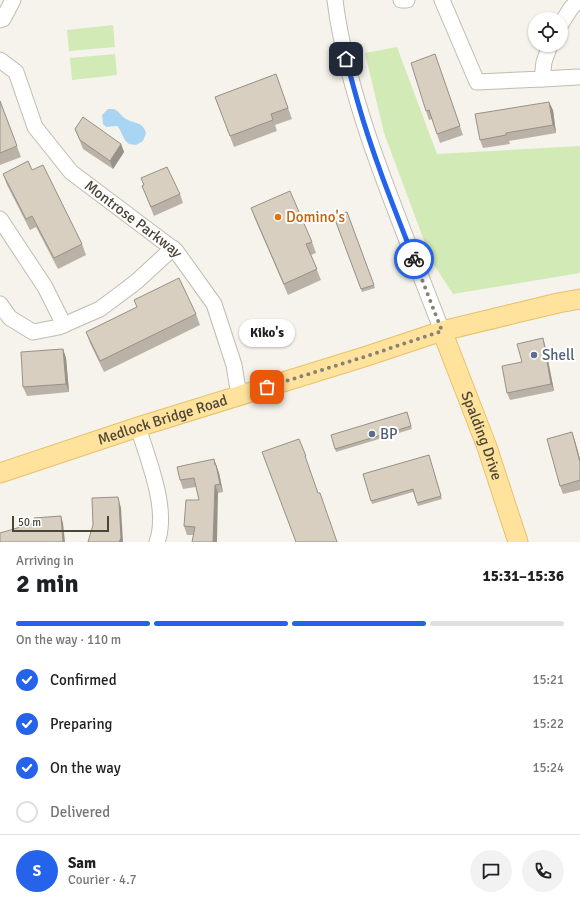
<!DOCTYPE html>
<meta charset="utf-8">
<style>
body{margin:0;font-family:Signika,sans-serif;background:#f2f2f2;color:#202124;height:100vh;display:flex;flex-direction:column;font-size:15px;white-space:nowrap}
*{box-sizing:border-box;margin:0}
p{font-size:13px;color:#757577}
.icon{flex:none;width:22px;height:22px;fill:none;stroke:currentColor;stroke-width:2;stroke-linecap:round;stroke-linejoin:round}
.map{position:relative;height:542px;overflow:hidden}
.sheet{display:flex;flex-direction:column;background:#fff;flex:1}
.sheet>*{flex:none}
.controls{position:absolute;left:528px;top:12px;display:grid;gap:8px}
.controls a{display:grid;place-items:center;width:40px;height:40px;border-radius:50%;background:#fff;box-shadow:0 1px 3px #0004;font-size:20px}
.scale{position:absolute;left:12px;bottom:10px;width:97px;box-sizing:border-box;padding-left:4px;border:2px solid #4b4439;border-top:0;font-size:11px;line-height:14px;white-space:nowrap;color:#4b4439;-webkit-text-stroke:3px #fff;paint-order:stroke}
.pin{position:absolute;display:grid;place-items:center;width:34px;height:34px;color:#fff;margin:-17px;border-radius:8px;box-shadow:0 2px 6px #0006}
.courier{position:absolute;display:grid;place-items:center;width:40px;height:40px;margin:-20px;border:3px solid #2563eb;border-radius:50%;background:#fff;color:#222;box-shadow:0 1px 5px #0007}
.bubble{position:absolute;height:28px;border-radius:14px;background:#fff;box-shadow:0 1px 3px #0004;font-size:13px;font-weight:800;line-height:28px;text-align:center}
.overview em{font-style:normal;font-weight:800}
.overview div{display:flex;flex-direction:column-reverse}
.overview{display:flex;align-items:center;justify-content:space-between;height:68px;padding:0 16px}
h1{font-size:26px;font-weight:800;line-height:30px}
.bar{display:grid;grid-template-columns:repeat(4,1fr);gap:6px 4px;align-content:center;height:48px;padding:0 16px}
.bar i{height:5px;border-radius:3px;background:#e0e0e0}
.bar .selected{background:#2563eb}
.bar p{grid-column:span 4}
.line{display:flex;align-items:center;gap:10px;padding:0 16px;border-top:1px solid #e0e0e0}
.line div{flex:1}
.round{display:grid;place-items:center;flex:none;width:42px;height:42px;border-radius:21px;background:#f2f2f2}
ol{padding:0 16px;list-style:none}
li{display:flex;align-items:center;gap:12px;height:44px}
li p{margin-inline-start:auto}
li .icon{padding:4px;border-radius:50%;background:#2563eb;color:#fff;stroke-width:4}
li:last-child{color:#757577}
li i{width:22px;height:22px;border:2px solid #e0e0e0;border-radius:50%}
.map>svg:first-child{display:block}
.green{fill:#d2eab5}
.water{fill:#a9d4f2}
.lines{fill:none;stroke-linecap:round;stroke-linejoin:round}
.minor-casing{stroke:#c2bbae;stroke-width:17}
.major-casing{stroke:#e6c16a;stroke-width:21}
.minor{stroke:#fff;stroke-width:15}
.major{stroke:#ffe39c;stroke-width:19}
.wall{fill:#bab2a6}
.shaded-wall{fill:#979187}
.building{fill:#d8cfc1;stroke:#979187}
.done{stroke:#878178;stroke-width:4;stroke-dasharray:0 7.2}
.route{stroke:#2563eb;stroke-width:5}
.food-dot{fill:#e8710a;stroke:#fff;stroke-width:1.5}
.service-dot{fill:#5c6f8a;stroke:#fff;stroke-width:1.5}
.labels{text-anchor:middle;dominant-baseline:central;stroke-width:4;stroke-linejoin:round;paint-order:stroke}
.food-label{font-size:15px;fill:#c56008;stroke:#fff;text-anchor:start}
.street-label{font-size:15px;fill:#4b4439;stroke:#fff}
.service-label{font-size:15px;fill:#4e5e75;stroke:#fff;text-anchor:start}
</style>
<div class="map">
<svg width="580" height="542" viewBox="0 0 580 542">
<rect width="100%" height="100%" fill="#f6f3ec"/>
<g class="green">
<path d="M113 25 115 47 69 51 67 30Z"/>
<path d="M397 47 437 154 580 146V273L453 294 432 262 384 133 365 53Z"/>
<path d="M115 54 117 75 72 80 70 58Z"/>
</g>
<path class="water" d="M108 109H114C119 111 121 116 126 119 134 124 143 121 146 133L143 141 136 145 129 144C122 139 123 132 117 126L106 127 103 124 102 115Z"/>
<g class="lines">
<defs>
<g id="minor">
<path d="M335 0C341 49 355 97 371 144 393 207 418 268 442 331"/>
<path d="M401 0H407"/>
<path d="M442 0 477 82 542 79 544 62 550 45"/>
<path d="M0 20 3 19 13 0"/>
<path d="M561 24 571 8 579 0"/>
<path id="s1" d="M0 60 16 72 35 127 71 172 176 251 214 304 234 365 239 396"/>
<path d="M542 79 578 77"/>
<path d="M0 219 45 287 64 325"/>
<path d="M0 304 10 318 33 332 59 327 100 309 136 282 173 248"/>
<path d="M138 427C148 460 169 509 157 542"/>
</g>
<g id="major">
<path id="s2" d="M442 331 487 447 518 542"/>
<path id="s3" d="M0 473 138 427 367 356 442 331 558 303 580 299"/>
</g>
</defs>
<use href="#minor" class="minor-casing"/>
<use href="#major" class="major-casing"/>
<use href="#minor" class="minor"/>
<use href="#major" class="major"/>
</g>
<g class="wall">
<path d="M435 54 463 135 440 143 432 119 429 120 426 111Z"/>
<path d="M276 74 292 119 275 125 277 131 234 147 215 97Z"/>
<path d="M0 101 21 157 0 165Z"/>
<path d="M553 110 556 133 509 141 510 144 483 148 480 140Z"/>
<path d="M75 129 121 144 124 152 113 169 83 149Z"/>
<path d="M32 170 82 244 86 255 58 269 36 227 30 230 7 185 3 174Z"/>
<path d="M141 178 180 194 183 203 154 216 142 186 144 185Z"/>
<path d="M251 208 312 242 316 253 311 255 321 280 288 295 255 219Z"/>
<path d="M347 212 375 288 362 292 334 217Z"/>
<path d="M134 300 196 314 200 325 104 372 90 343 86 332 137 307Z"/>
<path d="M545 345 554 391 510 400 507 393 522 362Z"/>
<path d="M63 349 66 358 69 392 27 396 23 387Z"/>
<path d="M407 412 412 429 336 452 335 449Z"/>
<path d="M572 432 575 441 580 459V490L563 494 560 486Z"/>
<path d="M429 455 442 499 418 506 413 492 372 504 363 474Z"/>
<path d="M214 459 219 473 223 492 218 493 193 535H187L184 526 199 500 196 487 183 489 180 480Z"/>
</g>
<g class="shaded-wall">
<path d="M549 102 553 110 556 133 553 125Z"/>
<path d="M121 144 124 152 113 169 110 161Z"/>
<path d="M543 338 545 345 554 391 551 384Z"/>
<path d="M63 349 66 358 69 392 66 384Z"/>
<path d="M572 432 575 441 580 459V462Z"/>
<path d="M214 459 219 473 223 492 220 484Z"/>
<path d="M215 485 218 493 217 542H213Z"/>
<path d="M118 497 121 508 123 542H119Z"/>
<path d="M61 516 63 523 65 542H63Z"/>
</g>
<g class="building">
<path d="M435 54 460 126 437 134 429 110 426 111 411 63Z"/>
<path d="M276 74 288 108 271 114 273 120 230 136 215 97Z"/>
<path d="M0 101 17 146 0 153Z"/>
<path d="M549 102 553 125 506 133V135L480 140 475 114Z"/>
<path d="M83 117 121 144 110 161 80 140 75 129Z"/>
<path d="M28 161 32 170 43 165 82 244 54 258 32 216 26 219 3 174Z"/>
<path d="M167 167 180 194 151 207 142 186 144 185 141 178Z"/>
<path d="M290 191 312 242 306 244 317 269 284 284 251 208Z"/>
<path d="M347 212 374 285 361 289 334 217Z"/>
<path d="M179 278 196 314 100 361 86 332 137 307 134 300Z"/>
<path d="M543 338 551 384 507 393 502 366 522 362 517 344Z"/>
<path d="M63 349 66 384 23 387 21 352Z"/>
<path d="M407 412 411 426 335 449 331 435Z"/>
<path d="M572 432 580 462V480L560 486 547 439Z"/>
<path d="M299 439 306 456H305L318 493H320L337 542H296L262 452Z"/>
<path d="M429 455 441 496 417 503 413 489 371 501 363 474Z"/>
<path d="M214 459 215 465H216L220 484 215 485 213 542H192L195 527 184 526 186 500H199L194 478 180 480 177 467Z"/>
<path d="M118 497 119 502 121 538 119 542H88L93 525 92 498Z"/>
<path d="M61 516 63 542H0V533L34 523V518Z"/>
</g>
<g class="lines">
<path class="done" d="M267 387 367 356 442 331 414 259"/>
<path class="route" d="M346 59C350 74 354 89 358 103 373 156 394 208 414 259"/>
</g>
<circle class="food-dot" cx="278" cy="217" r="4"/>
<g class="service-dot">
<circle cx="534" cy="355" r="4"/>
<circle cx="372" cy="434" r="4"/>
</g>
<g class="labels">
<g class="food-label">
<text x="286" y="217">Domino's</text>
</g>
<g class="street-label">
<text stroke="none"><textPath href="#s1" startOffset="214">Montrose Parkway</textPath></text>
<text stroke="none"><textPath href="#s3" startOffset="171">Medlock Bridge Road</textPath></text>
<text stroke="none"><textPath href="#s2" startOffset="112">Spalding Drive</textPath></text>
</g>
<g class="service-label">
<text x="542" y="355">Shell</text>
<text x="380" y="434">BP</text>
</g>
</g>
</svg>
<div class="controls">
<a><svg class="icon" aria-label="locate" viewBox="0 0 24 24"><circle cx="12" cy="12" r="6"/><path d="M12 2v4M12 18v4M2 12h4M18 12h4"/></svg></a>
</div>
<div class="scale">50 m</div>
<div class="pin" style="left:267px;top:387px;background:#ea580c"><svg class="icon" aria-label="bag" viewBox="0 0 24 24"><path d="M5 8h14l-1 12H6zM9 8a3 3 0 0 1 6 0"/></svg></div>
<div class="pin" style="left:346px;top:59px;background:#1f2937"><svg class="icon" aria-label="home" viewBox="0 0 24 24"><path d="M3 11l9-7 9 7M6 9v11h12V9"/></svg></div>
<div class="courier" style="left:414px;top:259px"><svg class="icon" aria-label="bike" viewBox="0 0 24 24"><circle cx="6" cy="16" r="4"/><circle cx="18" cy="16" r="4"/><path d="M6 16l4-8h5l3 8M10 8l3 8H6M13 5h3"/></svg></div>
<div class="bubble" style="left:239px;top:319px;width:56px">Kiko's</div>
</div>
<section class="sheet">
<div class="overview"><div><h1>2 min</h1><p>Arriving in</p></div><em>15:31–15:36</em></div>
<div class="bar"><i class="selected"></i><i class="selected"></i><i class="selected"></i><i></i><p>On the way · 110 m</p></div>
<ol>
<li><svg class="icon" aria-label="check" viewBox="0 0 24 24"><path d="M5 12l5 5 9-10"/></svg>Confirmed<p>15:21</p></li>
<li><svg class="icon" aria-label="check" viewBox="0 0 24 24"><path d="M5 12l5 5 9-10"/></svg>Preparing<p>15:22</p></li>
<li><svg class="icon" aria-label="check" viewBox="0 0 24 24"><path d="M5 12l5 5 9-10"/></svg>On the way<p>15:24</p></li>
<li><i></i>Delivered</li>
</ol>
<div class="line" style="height:72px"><b class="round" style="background:#2563eb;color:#fff">S</b><div><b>Sam</b><p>Courier · 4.7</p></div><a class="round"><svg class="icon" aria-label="chat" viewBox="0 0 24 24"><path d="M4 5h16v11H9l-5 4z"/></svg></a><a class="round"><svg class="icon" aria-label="phone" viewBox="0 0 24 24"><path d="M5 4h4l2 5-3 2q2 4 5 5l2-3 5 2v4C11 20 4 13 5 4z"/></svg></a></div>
</section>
